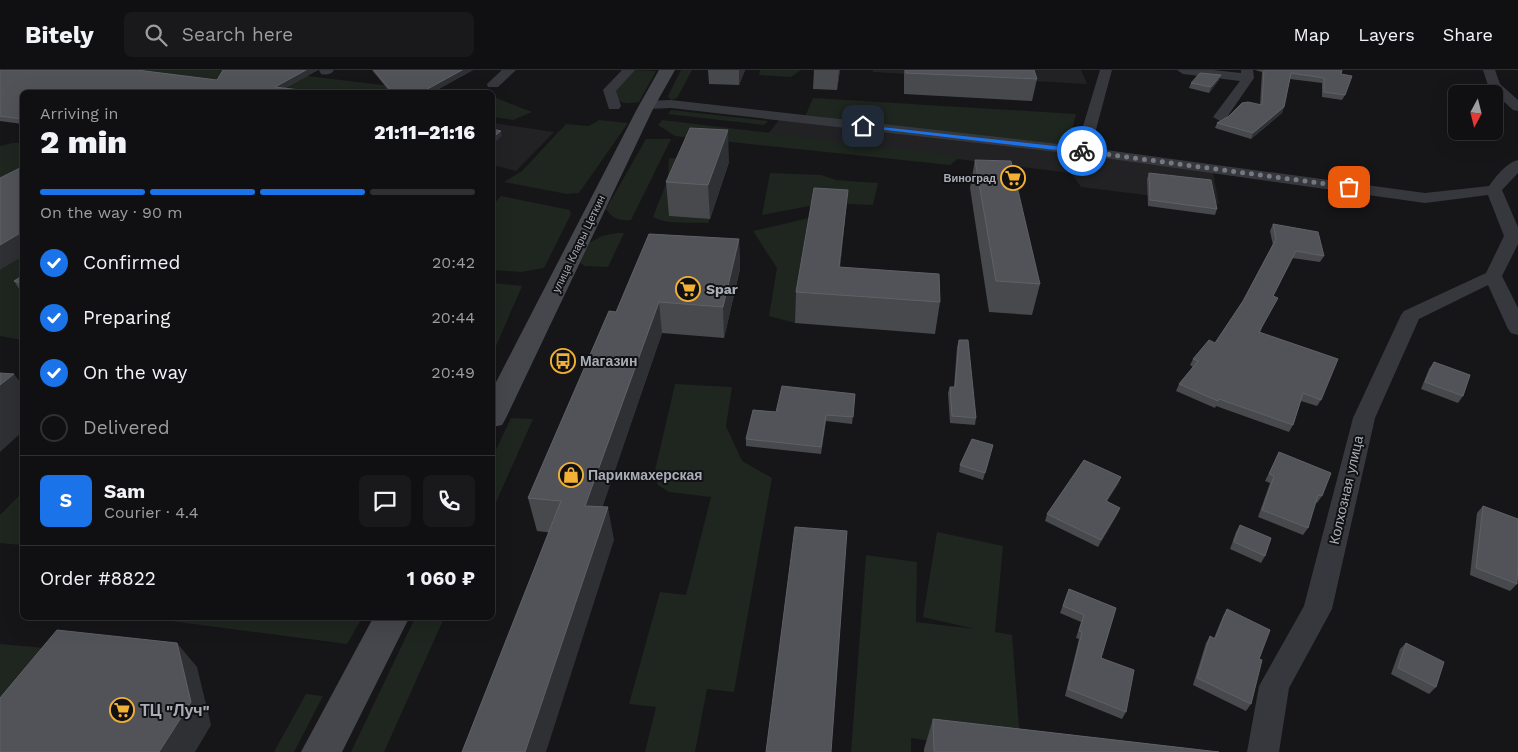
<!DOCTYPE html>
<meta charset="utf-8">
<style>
body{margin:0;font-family:"Work Sans",sans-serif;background:#19191b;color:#f1f3f6;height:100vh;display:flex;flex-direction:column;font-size:19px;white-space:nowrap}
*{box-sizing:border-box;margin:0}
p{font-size:16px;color:#9c9d9f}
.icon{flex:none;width:28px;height:28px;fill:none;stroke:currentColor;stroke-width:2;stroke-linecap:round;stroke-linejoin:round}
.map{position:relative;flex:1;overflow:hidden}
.drawer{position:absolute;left:20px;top:20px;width:475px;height:530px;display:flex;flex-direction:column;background:#101012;border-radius:8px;box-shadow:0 5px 20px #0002,0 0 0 1px #303032}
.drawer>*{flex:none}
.needle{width:32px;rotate:187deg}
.controls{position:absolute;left:1448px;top:15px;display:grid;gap:10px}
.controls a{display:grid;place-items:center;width:55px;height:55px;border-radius:8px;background:#101012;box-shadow:0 5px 20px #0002,0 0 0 1px #303032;font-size:25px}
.pin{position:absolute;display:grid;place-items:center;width:42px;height:42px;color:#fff;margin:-21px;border-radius:10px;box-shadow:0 2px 8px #0006}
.courier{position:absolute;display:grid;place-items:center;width:50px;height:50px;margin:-25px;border:4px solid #1a73e8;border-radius:50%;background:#fff;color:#222;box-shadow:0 1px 6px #0007}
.summary em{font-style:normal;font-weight:800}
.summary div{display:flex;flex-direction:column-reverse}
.summary{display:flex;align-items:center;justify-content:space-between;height:85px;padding:0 20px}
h1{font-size:32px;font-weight:800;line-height:38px}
.bar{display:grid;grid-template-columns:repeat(4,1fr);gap:8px 5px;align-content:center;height:60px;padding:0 20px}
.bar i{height:6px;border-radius:4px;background:#303032}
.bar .on{background:#1a73e8}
.bar p{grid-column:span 4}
.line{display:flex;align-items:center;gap:12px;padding:0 20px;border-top:1px solid #303032}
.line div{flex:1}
.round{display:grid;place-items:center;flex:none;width:52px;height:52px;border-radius:8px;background:#19191b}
ol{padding:0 20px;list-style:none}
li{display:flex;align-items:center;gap:15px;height:55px}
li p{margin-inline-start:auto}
li .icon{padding:5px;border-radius:50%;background:#1a73e8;color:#fff;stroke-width:4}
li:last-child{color:#9c9d9f}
li i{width:28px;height:28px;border:2px solid #303032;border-radius:50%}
header{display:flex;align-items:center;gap:30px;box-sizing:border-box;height:70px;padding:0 25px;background:#101012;border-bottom:1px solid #303032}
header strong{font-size:24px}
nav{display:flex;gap:28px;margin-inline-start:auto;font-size:18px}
.search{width:350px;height:45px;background:#19191b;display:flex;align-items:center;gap:12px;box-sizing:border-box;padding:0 18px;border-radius:8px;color:#9c9d9f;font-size:19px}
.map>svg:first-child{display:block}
.built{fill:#222225}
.green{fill:#1e261f}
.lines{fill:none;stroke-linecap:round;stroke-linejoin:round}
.minor{fill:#37383d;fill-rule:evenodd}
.secondary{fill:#45474d;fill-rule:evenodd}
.wall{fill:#47494d}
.shaded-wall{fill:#2f3033}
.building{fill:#525359;stroke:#5f6168}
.route{fill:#1a73e8}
.done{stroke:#757880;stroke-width:5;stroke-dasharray:0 9}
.labels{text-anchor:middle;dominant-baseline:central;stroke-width:4;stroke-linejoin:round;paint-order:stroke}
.far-poi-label{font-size:11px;font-weight:bold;fill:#a8adb8;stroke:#111113;text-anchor:end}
.far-street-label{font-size:11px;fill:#a8adb8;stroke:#111113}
.poi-label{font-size:14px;font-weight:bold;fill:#a8adb8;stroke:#111113;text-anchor:start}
.street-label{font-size:14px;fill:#a8adb8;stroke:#111113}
.near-poi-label{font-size:16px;font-weight:bold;fill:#a8adb8;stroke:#111113;text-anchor:start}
</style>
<header>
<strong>Bitely</strong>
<div class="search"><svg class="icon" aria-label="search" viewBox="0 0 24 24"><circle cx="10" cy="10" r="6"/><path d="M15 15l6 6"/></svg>Search here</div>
<nav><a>Map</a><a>Layers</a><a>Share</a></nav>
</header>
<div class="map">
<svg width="1518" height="682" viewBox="0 0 1518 682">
<rect width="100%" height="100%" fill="#161618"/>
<g class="built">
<path d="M873 0H1081L1087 14 873 2Z"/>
<path d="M780 49 1074 83 1213 102 1219 134 1081 117 1071 103 957 89 763 70Z"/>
<path d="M493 53 554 62 516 101 493 95Z"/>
</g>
<g class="green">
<path d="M128 0H259L439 22H311Z"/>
<path d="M634 0 656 1 639 32C624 34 618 35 613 20Z"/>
<path d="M681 0H692L677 28 671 30 668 26Z"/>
<path d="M760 0H801L791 7 759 5Z"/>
<path d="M492 28H496L532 42 513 50 493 47Z"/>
<path d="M813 28 1076 44 1068 75 805 47Z"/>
<path d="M671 40 768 51 764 55 668 44Z"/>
<path d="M599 50 628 53 579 123 567 124 504 112 522 101 566 54 589 56Z"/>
<path d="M662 50 961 86 950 95 675 66 658 55Z"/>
<path d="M646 69H671L631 150C619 151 613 149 606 139Z"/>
<path d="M12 73H22V119L0 130V76Z"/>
<path d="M669 88 689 89 669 146 710 149 708 153C691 152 668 155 653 147L668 109Z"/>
<path d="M770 103 821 105 836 110 878 113 873 135 825 133 762 145Z"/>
<path d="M501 126 570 140 571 144 544 198 521 202 493 200V135Z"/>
<path d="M813 147 795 253 769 246 777 198 753 161Z"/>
<path d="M617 163H624L608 197 585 196 580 193 589 173 602 166Z"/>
<path d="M22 187V270L0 266V200Z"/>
<path d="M493 213 522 216 493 283 492 213Z"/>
<path d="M675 314 732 317 726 356 742 391 772 408 734 622 707 619 695 682H645L656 637 629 634 660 522 686 525 711 427 669 422 658 415 654 405Z"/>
<path d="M511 348 533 349 493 439V386Z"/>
<path d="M22 423V475L0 473V445Z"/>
<path d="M937 462 1003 476 995 562 1012 565 1021 682H1005L911 668V682H851L866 485 917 492 916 552 975 559 923 547Z"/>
<path d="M165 548H362L347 574 163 550Z"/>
<path d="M415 548H444L384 682H351Z"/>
<path d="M0 574 67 580 0 661Z"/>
<path d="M306 624 323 626 294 682H274Z"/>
</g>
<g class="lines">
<g class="minor">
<path d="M319 0H334C331 5 326 5 321 4Z"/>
<path d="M502 0H516L498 17H488L487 14Z"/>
<path d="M622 0H635L616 21 621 36 619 39H609L603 20Z"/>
<path d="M1100 0H1112L1091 78 1425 123 1489 116C1496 106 1506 93 1518 90V103L1502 120 1518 157V174L1502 206 1518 238V265L1511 263 1508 259 1488 215 1419 249 1375 348 1332 539 1289 618 1279 682H1247L1259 616 1304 536 1353 348 1401 245 1404 241 1486 203 1504 166 1488 125 1425 133 1083 85 671 38 647 39 640 35 647 31 671 30 1077 76Z"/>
<path d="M1177 0H1213L1241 3V0H1253L1254 8 1225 50 1220 51 1213 47 1240 11 1183 4Z"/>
<path d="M1483 0H1495L1500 14 1518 30V41L1513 40 1489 18Z"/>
</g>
<g class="secondary">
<path d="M659 0H675L653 39 506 348 502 355 492 357V320L637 39Z"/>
<path d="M373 548H409L342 682H301Z"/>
</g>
</g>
<g class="wall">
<path d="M0 0 217 10 223 0H318L285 18 22 22V54L0 51Z"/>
<path d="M372 0H473L433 22H390Z"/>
<path d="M708 0H745L739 15 709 14Z"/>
<path d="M814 0H840L837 20 813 19Z"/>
<path d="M904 0H1034L1037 9 1032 31 904 24Z"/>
<path d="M1255 0H1342L1341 4 1345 25 1342 30 1322 27V13L1290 9 1282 43 1251 69 1215 58 1217 53 1260 35 1262 2Z"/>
<path d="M1219 10 1209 23 1189 18 1191 13Z"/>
<path d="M975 90 1040 214 1032 245 989 242 970 118Z"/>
<path d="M729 92 710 149 669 146 666 112Z"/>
<path d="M1149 103 1217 139 1215 145 1148 136 1147 109Z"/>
<path d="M845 149 840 197 940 232 935 264 795 253 796 222Z"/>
<path d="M1273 154 1324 186 1320 192 1292 188 1273 226 1260 263 1321 330 1317 336 1301 331 1293 355 1289 362 1216 336 1215 338 1176 321 1179 314 1193 297 1190 295 1193 289 1215 273 1243 231 1273 175 1270 161Z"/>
<path d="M739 169 740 199 724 268 662 263 602 437 614 470 537 461 528 428 616 242Z"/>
<path d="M22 206V223L14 211Z"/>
<path d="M959 270 976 348 975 355 950 353 948 323 950 317H954L957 277Z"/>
<path d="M1434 292 1463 326 1458 333 1421 319 1429 299Z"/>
<path d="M855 324 852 354 826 351 821 384 746 376V369L776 342Z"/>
<path d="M993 375 983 410 959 402 960 395Z"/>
<path d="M1279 382 1322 426 1317 433 1315 432 1308 458 1303 465 1258 447 1270 413 1265 411Z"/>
<path d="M1121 407 1118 414 1107 431 1120 438 1117 445 1098 477 1045 451 1047 444Z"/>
<path d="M1483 436 1517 514 1510 521 1470 505 1477 443Z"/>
<path d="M1240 455 1265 486 1261 493 1230 479 1236 462Z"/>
<path d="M1069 519 1116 538 1101 588 1126 642 1122 649 1065 626 1079 569 1076 568 1081 552 1060 543Z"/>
<path d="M1227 539 1259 589 1251 634 1246 641 1193 615 1206 573 1210 566 1214 568 1223 546Z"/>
<path d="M1406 573 1436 617 1429 624 1391 604 1400 579Z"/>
<path d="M933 649 1219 682H924V679Z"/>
</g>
<g class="shaded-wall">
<path d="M306 0H318L277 22 275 17Z"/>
<path d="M462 0H473L433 22H422Z"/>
<path d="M739 0H745L739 15Z"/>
<path d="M839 0H840L837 20Z"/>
<path d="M1221 5 1219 10 1209 23 1211 17Z"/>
<path d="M1284 37 1282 43 1251 69 1253 63Z"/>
<path d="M728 60 729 92 710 149 708 115Z"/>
<path d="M501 61 502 66 492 75V68Z"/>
<path d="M848 120 845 149 837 227 839 197Z"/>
<path d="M22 162V187L0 200V175Z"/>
<path d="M739 169 740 199 724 268 723 237Z"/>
<path d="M659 232 662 263 592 468 585 436Z"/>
<path d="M14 304 22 315V362L0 382V315Z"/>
<path d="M1121 407 1118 414 1103 438 1106 431Z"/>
<path d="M608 437 614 470 546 682H525Z"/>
<path d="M1120 438 1117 445 1098 477 1101 470Z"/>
<path d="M177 573 197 597 211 655 195 682H159Z"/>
</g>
<g class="building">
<path d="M0 0H137L217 10 223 0H306L275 17 317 22H22V49L0 46Z"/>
<path d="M374 0H462L422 22H392Z"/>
<path d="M906 0H1034L1037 9 906 3Z"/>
<path d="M1264 0H1342L1341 4 1352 6 1345 25 1324 22V8L1291 3 1284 37 1253 63 1217 53 1229 46 1242 33 1248 32 1262 35Z"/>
<path d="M1200 3 1221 5 1211 17 1191 13Z"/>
<path d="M690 58 728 60 708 115 666 112Z"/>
<path d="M492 59 501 61 492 68Z"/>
<path d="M975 90 1011 91 1040 214 996 211Z"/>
<path d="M22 97V162L0 175V108Z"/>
<path d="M1149 103 1211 110 1217 139 1150 130Z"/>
<path d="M814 118 848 120 839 197 939 204 940 232 796 222Z"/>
<path d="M1273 154 1318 162 1324 186 1296 181 1273 226 1278 228 1259 262 1338 289 1321 330 1303 323 1293 355 1219 329 1218 331 1179 314 1198 291 1193 289 1209 270 1215 273 1243 231 1276 169Z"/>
<path d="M649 164 739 169 723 237 659 232 585 436 608 437 525 682H462L561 431 528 428 609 241 616 242Z"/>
<path d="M22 206V213L14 211Z"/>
<path d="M959 270H968L976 348 952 346 950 317H955Z"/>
<path d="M1434 292 1470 305 1463 326 1425 312Z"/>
<path d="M0 303 14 304 0 315Z"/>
<path d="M782 316 855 324 853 347 826 345 821 377 746 369 753 340 776 342Z"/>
<path d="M972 369 993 375 985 403 960 395Z"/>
<path d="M1279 382 1331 403 1322 426 1318 425 1308 458 1262 440 1274 406 1269 404Z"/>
<path d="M1084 390 1121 407 1106 431 1120 438 1101 470 1047 444Z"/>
<path d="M1483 436 1518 449V491L1517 514 1476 498Z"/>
<path d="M1240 455 1271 468 1265 486 1234 472Z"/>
<path d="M795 457 847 461 831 682H766Z"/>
<path d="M1069 519 1116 538 1101 588 1134 600 1126 642 1068 619 1082 562 1079 561 1084 545 1063 536Z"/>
<path d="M1227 539 1270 560 1259 589 1262 590 1251 634 1197 608 1210 566 1215 569Z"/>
<path d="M57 560 177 573 191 632 159 682H0V628Z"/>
<path d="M1406 573 1444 592 1436 617 1398 598Z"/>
<path d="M933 649 1219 682H934Z"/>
</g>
<path class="route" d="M863 55 1082 79 1085 81 1082 83 861 57Z"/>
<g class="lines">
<path class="done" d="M1082 81 1349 117"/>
</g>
<defs>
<symbol id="supermarket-ring" viewBox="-11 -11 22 22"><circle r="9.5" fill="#111113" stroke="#f2b134" stroke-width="1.5"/><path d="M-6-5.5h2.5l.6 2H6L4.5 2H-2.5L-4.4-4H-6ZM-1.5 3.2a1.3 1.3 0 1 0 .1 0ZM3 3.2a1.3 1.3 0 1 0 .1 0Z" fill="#f2b134"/></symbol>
<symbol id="bus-ring" viewBox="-11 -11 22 22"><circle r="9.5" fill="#111113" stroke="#f2b134" stroke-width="1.5"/><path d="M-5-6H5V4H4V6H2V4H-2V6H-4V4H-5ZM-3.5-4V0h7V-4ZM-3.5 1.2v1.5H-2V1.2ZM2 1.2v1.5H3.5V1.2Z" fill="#f2b134"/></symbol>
<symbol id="shop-ring" viewBox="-11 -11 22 22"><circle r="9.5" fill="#111113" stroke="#f2b134" stroke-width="1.5"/><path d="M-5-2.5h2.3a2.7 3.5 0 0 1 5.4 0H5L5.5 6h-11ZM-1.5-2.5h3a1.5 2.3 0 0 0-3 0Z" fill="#f2b134"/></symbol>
</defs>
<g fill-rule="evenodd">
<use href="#supermarket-ring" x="999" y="94" width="28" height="28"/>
<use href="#supermarket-ring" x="674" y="205" width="28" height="28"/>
<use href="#bus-ring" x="549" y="277" width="28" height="28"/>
<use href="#shop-ring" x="557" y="391" width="28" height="28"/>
<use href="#supermarket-ring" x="108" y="626" width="28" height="28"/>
</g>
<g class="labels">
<g class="far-poi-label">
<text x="996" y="108">Виноград</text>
</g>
<g class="far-street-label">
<text transform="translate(579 174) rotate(-64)">улица Клары Цеткин</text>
</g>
<g class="poi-label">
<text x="706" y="219">Spar</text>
<text x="580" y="291">Магазин</text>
<text x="588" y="405">Парикмахерская</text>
</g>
<g class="street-label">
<text transform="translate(1346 420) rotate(-77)">Колхозная улица</text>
</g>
<g class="near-poi-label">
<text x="140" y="640">ТЦ "Луч"</text>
</g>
</g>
</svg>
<div class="controls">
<a><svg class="needle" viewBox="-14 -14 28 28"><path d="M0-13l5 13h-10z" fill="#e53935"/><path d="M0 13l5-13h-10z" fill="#9c9d9f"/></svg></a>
</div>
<div class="pin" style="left:1349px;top:117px;background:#ea580c"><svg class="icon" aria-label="bag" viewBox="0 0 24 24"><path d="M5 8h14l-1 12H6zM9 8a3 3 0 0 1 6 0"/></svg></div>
<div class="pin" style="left:863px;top:56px;background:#1f2937"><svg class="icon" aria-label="home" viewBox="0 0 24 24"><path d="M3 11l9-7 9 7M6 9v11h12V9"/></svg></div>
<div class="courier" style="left:1082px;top:81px"><svg class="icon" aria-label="bike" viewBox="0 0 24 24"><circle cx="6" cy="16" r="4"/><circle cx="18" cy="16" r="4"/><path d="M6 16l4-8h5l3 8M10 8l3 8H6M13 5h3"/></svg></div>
<section class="drawer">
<div class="summary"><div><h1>2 min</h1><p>Arriving in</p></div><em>21:11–21:16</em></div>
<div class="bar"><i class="on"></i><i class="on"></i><i class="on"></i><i></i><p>On the way · 90 m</p></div>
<ol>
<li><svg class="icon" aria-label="check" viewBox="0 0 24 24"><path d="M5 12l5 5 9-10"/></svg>Confirmed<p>20:42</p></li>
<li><svg class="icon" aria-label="check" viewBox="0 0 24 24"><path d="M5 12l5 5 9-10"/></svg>Preparing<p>20:44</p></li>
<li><svg class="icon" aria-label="check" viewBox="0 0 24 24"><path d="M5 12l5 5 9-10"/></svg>On the way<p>20:49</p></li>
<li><i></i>Delivered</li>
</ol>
<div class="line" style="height:90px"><b class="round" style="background:#1a73e8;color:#fff">S</b><div><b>Sam</b><p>Courier · 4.4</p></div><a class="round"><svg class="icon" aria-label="chat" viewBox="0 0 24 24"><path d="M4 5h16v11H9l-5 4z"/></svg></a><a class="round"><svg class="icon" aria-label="phone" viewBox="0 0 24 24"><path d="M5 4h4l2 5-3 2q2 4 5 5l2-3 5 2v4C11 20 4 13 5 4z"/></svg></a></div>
<div class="line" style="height:65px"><div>Order #8822</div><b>1 060 ₽</b></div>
</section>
</div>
